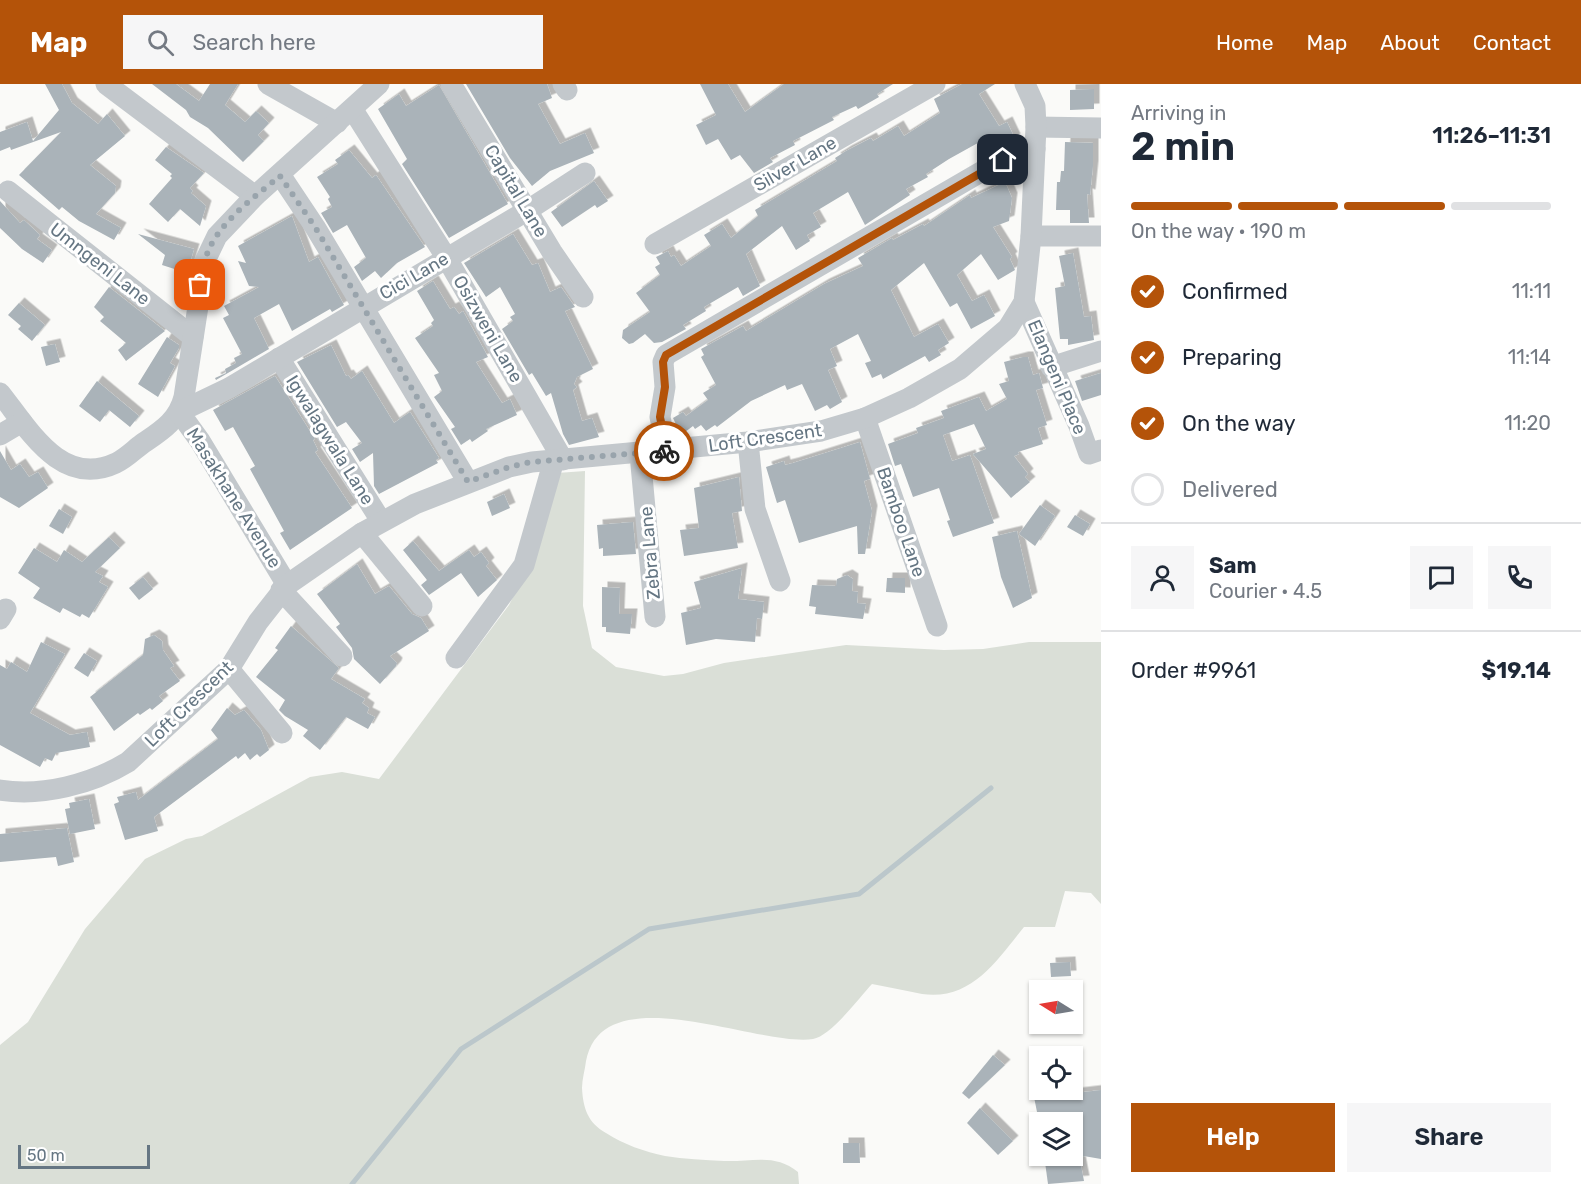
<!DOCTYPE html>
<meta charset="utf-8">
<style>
body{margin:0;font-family:Rubik,sans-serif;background:#f6f6f7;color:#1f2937;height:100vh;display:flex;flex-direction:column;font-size:22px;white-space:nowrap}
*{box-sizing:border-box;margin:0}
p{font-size:20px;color:#747a83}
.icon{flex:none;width:33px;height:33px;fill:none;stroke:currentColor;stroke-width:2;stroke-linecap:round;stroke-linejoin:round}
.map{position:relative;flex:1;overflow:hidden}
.sheet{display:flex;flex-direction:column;background:#fff;width:480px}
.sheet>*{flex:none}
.needle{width:39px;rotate:281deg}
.controls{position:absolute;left:1029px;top:896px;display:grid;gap:12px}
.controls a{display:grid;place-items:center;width:54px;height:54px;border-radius:0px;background:#fff;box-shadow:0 2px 4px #0004;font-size:30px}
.scale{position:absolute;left:18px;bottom:15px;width:132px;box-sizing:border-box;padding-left:6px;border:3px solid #657683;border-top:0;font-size:16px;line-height:21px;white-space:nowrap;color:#657683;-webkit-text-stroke:4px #fff;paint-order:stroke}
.pin{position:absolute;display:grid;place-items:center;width:51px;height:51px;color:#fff;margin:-26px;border-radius:12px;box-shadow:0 3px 9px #0006}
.courier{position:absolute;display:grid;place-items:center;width:60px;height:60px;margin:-30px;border:4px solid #b45309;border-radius:50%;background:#fff;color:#222;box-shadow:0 2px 8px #0007}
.overview em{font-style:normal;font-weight:600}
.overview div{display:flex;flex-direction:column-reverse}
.overview{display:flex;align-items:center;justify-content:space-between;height:102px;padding:0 30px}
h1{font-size:39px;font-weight:600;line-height:45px}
.bar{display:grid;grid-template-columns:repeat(4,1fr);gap:9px 6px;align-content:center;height:72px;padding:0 30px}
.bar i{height:8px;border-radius:4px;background:#e0e1e3}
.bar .on{background:#b45309}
.bar p{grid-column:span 4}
.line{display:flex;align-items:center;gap:15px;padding:0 30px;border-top:2px solid #e0e1e3}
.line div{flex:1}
.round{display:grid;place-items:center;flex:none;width:63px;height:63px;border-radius:0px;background:#f6f6f7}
ol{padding:0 30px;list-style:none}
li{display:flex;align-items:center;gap:18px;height:66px}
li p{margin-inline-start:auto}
li .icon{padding:6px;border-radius:50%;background:#b45309;color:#fff;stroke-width:4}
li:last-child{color:#747a83}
li i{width:33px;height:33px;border:3px solid #e0e1e3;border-radius:50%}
.primary-button{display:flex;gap:12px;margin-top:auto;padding:12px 30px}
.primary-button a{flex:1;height:69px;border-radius:0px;background:#b45309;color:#fff;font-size:24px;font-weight:600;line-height:69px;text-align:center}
.primary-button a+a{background:#f6f6f7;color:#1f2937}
header{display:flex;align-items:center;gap:36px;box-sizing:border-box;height:84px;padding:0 30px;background:#b45309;color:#fff}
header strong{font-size:28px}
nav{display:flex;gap:33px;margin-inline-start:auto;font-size:21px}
.search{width:420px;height:54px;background:#f6f6f7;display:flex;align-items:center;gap:15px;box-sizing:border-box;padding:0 21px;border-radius:0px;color:#747a83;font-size:22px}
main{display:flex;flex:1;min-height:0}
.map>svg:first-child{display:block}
.green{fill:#dadfd7}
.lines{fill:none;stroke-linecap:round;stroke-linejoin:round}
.stream{stroke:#bbc7cb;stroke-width:5}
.building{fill:#aab3b9;filter:url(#shadow)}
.street{stroke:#c3c8cc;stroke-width:21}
.done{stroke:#99a4ac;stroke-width:6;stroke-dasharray:0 10.8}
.route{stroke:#b45309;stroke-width:8}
.labels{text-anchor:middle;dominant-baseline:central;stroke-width:6;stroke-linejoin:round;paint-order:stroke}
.street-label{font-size:18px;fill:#657683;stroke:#fff}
</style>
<header>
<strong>Map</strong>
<div class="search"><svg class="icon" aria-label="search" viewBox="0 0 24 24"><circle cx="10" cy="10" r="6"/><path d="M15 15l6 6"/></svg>Search here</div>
<nav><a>Home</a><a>Map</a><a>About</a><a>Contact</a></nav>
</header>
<main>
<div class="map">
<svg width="1101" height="1100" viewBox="0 0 1101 1100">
<defs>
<filter id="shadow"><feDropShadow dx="5.5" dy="-5.5" stdDeviation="0" flood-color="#0004"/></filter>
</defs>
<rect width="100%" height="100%" fill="#fafaf8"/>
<path class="green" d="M585 387 583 522 592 564 616 583 664 592 683 590 724 579 846 561 944 566 983 565 1029 558H1101V820L1091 809 1065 807 1055 843H1024C997 876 972 917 922 910 906 907 889 903 872 900 859 914 831 952 813 955 757 963 603 890 586 977 585 986 582 995 582 1004 583 1024 588 1039 606 1049 623 1060 645 1068 665 1072 684 1075 705 1076 724 1077 752 1078 775 1069 798 1088L799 1100H0V961L28 938 85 845 145 775 186 755 202 752 310 693 342 688 379 695 509 521 537 466 557 389Z"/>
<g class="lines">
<path class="stream" d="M352 1100 461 965 649 845 859 810 991 704"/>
</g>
<g class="building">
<path d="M45 0H62L72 19 98 40 107 30 125 52 90 81 116 102 115 109 96 130 121 144 114 156 79 137 62 123 59 126 19 91 61 48 11 66 10 63 0 67V48L27 38 33 57 59 26Z"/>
<path d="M152 0H176L199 17 210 0H238L225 21 245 38 256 27 269 39 258 51 264 57 243 78 208 44 190 33 186 26Z"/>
<path d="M466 0H547L552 14 538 20 560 60 585 49 594 69 550 87 532 102 510 74Z"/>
<path d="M700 0H728L745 28 784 0H893L877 10 879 13 858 25 856 22 832 33 834 36 793 57 795 61 770 74 773 78 754 89 740 71 731 76 718 55 706 61 696 41 716 31Z"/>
<path d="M962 0H995L979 10 999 42 1007 38 1015 55 992 67 985 55 949 75 926 90 928 93 906 105 910 111 865 141 848 108 813 129 821 143 807 151 810 157 796 166 782 142 746 170 760 202 743 212 738 203 704 223 706 227 683 241 686 245 662 258 654 259 645 250 633 259 629 260 622 254 623 246 650 228 636 209 660 191 655 183 660 180 656 173 668 167 671 173 674 171 681 182 711 162 704 151 722 140 731 154 758 132 755 126 837 77 835 74 846 67 871 54 873 57 898 42 904 52 940 29 934 15Z"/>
<path d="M439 1 508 120 449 154 402 80 407 75 378 25 399 10 406 22Z"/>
<path d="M1094 5V25L1070 26V6Z"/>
<path d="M1065 58 1093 59V82L1090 111 1087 110 1089 139H1070V126H1056L1057 98H1060L1061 87H1064Z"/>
<path d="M166 63 204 89 190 104 193 107 191 109 206 122 200 142 180 125 168 138 149 120 172 94 170 92 172 90 155 76Z"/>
<path d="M349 66 372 94 376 91 425 163 397 179 381 194 375 187 362 197 354 183 366 174 347 141 333 149 321 129 332 123 328 115 330 113 317 93 338 80 335 76Z"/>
<path d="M594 97 608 117 597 124 595 121 562 143 551 128Z"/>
<path d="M1005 98 1012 114 1009 137 993 143 1012 173 1010 175 1015 186 998 196 981 170 957 191 972 217 984 211 995 232 971 245 957 219 950 223 924 179 891 206 914 253 938 240 949 259 938 266 941 271 929 278 925 272 883 295 881 290 872 294 865 279 871 277 858 250 830 265 837 282 828 286 842 318 830 325 827 321 815 327 802 300 787 306 785 301 751 317 717 343 715 341 706 347 701 341 695 345 693 342 681 351 673 334 683 328 686 332 708 316 703 309 716 301 701 273 704 271 701 265 743 242 746 247 824 200 863 182 858 174 892 154 893 156 923 140 924 142 970 111 971 114Z"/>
<path d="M0 117 20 139 24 136 40 151 37 155 52 166 43 179 22 165 0 144Z"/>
<path d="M292 132 309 178 318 173 344 221 332 228 330 225 292 247 279 220 254 234 269 265 216 296 215 294 226 289 225 285 236 279 234 274 242 270 223 234 229 231 224 222 259 203 249 202 238 177 246 179 238 162Z"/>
<path d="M138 150 194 165 187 189 162 181 165 171Z"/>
<path d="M513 150 532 181 538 179 550 208 561 203 575 223 565 227 593 285 577 293 574 300 577 303 573 306 582 337 592 334 599 353 569 361 563 350 551 309 546 312 532 289 529 291 502 245 513 237 510 233 515 230 500 203 486 213 464 179Z"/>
<path d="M1073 169 1084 233 1091 232 1094 256 1068 261V255H1060L1055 204 1065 202 1059 172Z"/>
<path d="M433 197 450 225 454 223 459 230 463 227 488 273 476 278 502 319 510 315 517 331 486 345 488 347 472 358 470 355 461 361 451 345 455 343 434 313 442 307 434 291 439 289 415 254 433 242 431 239 434 236 417 207Z"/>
<path d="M109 203 165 247 126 277 118 266 126 259 100 237 104 233 94 223Z"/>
<path d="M19 219 45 241 32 257 18 245 21 242 8 231Z"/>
<path d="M167 253 179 261V264L170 279 175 282 158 313 138 300Z"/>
<path d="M55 260 60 278 46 282 41 263Z"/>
<path d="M331 261 346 292 348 291 351 295 362 287 394 339 410 328 439 374 436 376 438 379 379 410 374 402 373 369 360 378 352 365 362 359 346 338 337 343 297 278Z"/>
<path d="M1023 273H1028L1033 291 1039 289 1043 304 1036 306 1047 341 1038 344 1043 360 1018 368 1019 370 1014 372 1028 390 1025 393 1030 398 1011 414 973 370 986 365 974 340 943 351 952 377 970 371 994 439 953 453 947 437 950 436 939 404 913 413 901 380 895 382 888 360 918 349 916 344 944 334 941 327 979 313 986 327 1007 315 999 300 1009 297 1004 278Z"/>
<path d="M1101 289V311L1082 317 1075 297Z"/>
<path d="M275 292 315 355 313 356 318 366 315 368 352 424 290 466 280 449 284 447 250 385 255 382 233 343 225 347 213 326Z"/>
<path d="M97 297 139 332 130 343 109 326 100 338 79 322Z"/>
<path d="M860 358 870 395 864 397 872 427 865 470H858L857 442 799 459 785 416 777 419 766 383 784 377 785 381 793 379Z"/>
<path d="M0 367 11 386 20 380 29 393 38 388 48 404 19 424 0 413Z"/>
<path d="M739 393 742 427 732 429 738 464 684 472 680 446 699 444 694 404Z"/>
<path d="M504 410 510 424 492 432 487 418Z"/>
<path d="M1040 421 1055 432 1035 462 1019 450Z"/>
<path d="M59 425 72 433 63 450 49 442Z"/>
<path d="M1075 431 1090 440 1083 452 1067 443Z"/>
<path d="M633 438 636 470 603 472V464L599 465 597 441Z"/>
<path d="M1017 447 1032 514 1013 524 1001 493 992 453Z"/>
<path d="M109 453 120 464 95 488 103 492 99 498 108 503 89 534 82 530 80 533 63 524 60 529 33 514 40 504 18 489 34 464 57 478 64 466 82 478Z"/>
<path d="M413 457 439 487 469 466 474 473 481 468 489 479 486 482 497 496 478 513 461 489 429 511 421 501 427 496 403 466Z"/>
<path d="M357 480 375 510 389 502 412 530 421 534 429 547 390 572 397 579 396 582 380 600 354 575 352 564 336 543 340 540 317 510Z"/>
<path d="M742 484 738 515 764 518 762 535 757 534 755 558 716 555 686 561 681 529 701 524 694 498Z"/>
<path d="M847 491 853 495 852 507 858 508 857 519 866 520 863 535 815 530 816 523 809 522 812 501 836 502 837 495Z"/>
<path d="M143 493 153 505 139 516 129 504Z"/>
<path d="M887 494H905V509L886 508Z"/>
<path d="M602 503 620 504 619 530H632L630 550 606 548V543H602Z"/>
<path d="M291 542 339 584 331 595 365 615 362 619 369 624 367 629 375 633 368 645 346 633 320 666 303 652 308 646 285 632 279 626 285 616 256 593 278 566 275 564Z"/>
<path d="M154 551 162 557 163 566 174 582 170 584 180 597 159 612 163 617 152 626 150 624 140 631 138 629 114 647 90 613 143 571 145 555Z"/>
<path d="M41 558 65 570 30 629 70 651 87 648 90 663 56 669 52 677 45 674 40 683 0 661V581L7 585 11 578 27 588Z"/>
<path d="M84 569 97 577 88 593 74 584Z"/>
<path d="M227 624 235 631 244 626 261 646 269 666 260 673 257 670 250 676 245 669 238 675 236 672 154 733 158 747 125 756 114 720 119 718 117 713 136 708 138 716 218 655 211 646Z"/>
<path d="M89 715 95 745 70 750 65 725 70 724 69 719Z"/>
<path d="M67 744 74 778 58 782 56 773 0 778V750Z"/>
<path d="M1070 878 1071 892 1051 893 1050 879Z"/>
<path d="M993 971 1005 981 969 1015 962 1009Z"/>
<path d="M1101 1006V1075L1072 1070V1038H1039L1034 1013 1067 1007V1010Z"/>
<path d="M980 1024 1013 1057 998 1071 967 1039Z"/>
<path d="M843 1059H859L860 1079H843Z"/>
<path d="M1044 1071H1079L1084 1097 1048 1100Z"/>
</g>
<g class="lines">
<g class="street">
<path d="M106 0 255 112"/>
<path d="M268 0 337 39"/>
<path d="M451 0 552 168 583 213"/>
<path d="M563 0 567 6"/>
<path d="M353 26 446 173 563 376"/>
<path d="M1036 43 1101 44"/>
<path d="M281 92 315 143 468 398"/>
<path d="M8 107 193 253"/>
<path d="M1031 152H1101"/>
<path d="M655 160 935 0"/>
<path d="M1024 218 1079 342 1089 370 1101 366"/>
<path d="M279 274 381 437"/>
<path d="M1051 283 1101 267"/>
<path d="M0 309C28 344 61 405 116 379 125 375 134 366 142 360 161 347 178 337 184 313L205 177 217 152 255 112 379 0"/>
<path d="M865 334 937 542"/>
<path d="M0 351 22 338"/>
<path d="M748 358 755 425 780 497"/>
<path d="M667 367 660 333 665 303 663 278 666 271 986 85 1020 67 1035 65"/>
<path d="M640 370 655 533"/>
<path d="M362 449 422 522"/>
<path d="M287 501 200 357 179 328 229 304 528 126 585 89"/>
<path d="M281 506 342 572"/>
<path d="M0 535 6 525"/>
<path d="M456 574 524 481 554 376"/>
<path d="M229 585 282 649"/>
<path d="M0 706C42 713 92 700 128 678L229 585 258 538 287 501 362 449 415 420 509 383 532 378 748 358 821 347 865 334 909 314 960 285 1008 244 1024 218 1031 152 1036 43 1035 22 1025 0"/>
</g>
</g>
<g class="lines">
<path class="done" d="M200 201C203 189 204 176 209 165 223 135 256 112 280 92L315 143 468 398 509 383 531 378 664 367"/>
<path class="route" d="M664 367H667L660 333 665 303 663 278 666 271 1003 76"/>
</g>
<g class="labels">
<g class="street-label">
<text transform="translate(795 80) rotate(-30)">Silver Lane</text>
<text transform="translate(516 107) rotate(59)">Capital Lane</text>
<text transform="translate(100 180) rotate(38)">Umngeni Lane</text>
<text transform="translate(414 192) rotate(-30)">Cici Lane</text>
<text transform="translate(488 245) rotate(60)">Osizweni Lane</text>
<text transform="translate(1057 293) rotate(67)">Elangeni Place</text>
<text transform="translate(765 354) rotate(-8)">Loft Crescent</text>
<text transform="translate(330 356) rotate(58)">Igwalagwala Lane</text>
<text transform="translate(234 414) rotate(58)">Masakhane Avenue</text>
<text transform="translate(901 438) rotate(71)">Bamboo Lane</text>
<text transform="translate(650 469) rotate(-95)">Zebra Lane</text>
<text transform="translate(189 620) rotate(-44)">Loft Crescent</text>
</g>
</g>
</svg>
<div class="controls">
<a><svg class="needle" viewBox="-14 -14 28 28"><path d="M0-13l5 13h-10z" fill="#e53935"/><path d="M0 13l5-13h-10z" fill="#747a83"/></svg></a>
<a><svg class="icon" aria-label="locate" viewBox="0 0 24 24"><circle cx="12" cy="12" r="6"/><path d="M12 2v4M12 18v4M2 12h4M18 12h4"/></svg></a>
<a><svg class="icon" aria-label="layers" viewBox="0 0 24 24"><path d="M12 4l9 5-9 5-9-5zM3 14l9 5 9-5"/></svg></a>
</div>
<div class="scale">50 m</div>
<div class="pin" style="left:200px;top:201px;background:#ea580c"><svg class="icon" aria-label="bag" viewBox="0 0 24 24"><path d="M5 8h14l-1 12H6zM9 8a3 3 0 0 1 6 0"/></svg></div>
<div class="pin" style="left:1003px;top:76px;background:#1f2937"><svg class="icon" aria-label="home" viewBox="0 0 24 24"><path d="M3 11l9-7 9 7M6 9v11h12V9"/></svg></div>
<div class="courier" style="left:664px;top:367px"><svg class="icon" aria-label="bike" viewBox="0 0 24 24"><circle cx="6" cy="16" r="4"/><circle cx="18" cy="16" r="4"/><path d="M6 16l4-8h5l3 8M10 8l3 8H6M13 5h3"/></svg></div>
</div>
<section class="sheet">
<div class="overview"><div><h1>2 min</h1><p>Arriving in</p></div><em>11:26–11:31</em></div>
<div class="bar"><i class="on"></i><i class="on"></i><i class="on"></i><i></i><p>On the way · 190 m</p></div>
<ol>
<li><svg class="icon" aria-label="check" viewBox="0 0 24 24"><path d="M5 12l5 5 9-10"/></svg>Confirmed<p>11:11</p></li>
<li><svg class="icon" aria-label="check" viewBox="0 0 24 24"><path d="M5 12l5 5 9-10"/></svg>Preparing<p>11:14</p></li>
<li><svg class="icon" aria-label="check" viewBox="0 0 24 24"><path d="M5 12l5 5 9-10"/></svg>On the way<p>11:20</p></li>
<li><i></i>Delivered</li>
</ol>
<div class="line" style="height:108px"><a class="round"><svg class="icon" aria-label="person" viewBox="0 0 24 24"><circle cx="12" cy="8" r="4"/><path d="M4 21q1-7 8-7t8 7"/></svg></a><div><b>Sam</b><p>Courier · 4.5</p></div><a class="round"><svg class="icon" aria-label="chat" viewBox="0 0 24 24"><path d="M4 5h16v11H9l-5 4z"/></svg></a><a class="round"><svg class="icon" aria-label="phone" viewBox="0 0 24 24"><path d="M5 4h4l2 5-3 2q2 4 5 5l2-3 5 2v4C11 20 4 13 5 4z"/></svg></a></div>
<div class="line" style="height:78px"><div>Order #9961</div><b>$19.14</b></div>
<div class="primary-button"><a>Help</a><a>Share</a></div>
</section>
</main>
